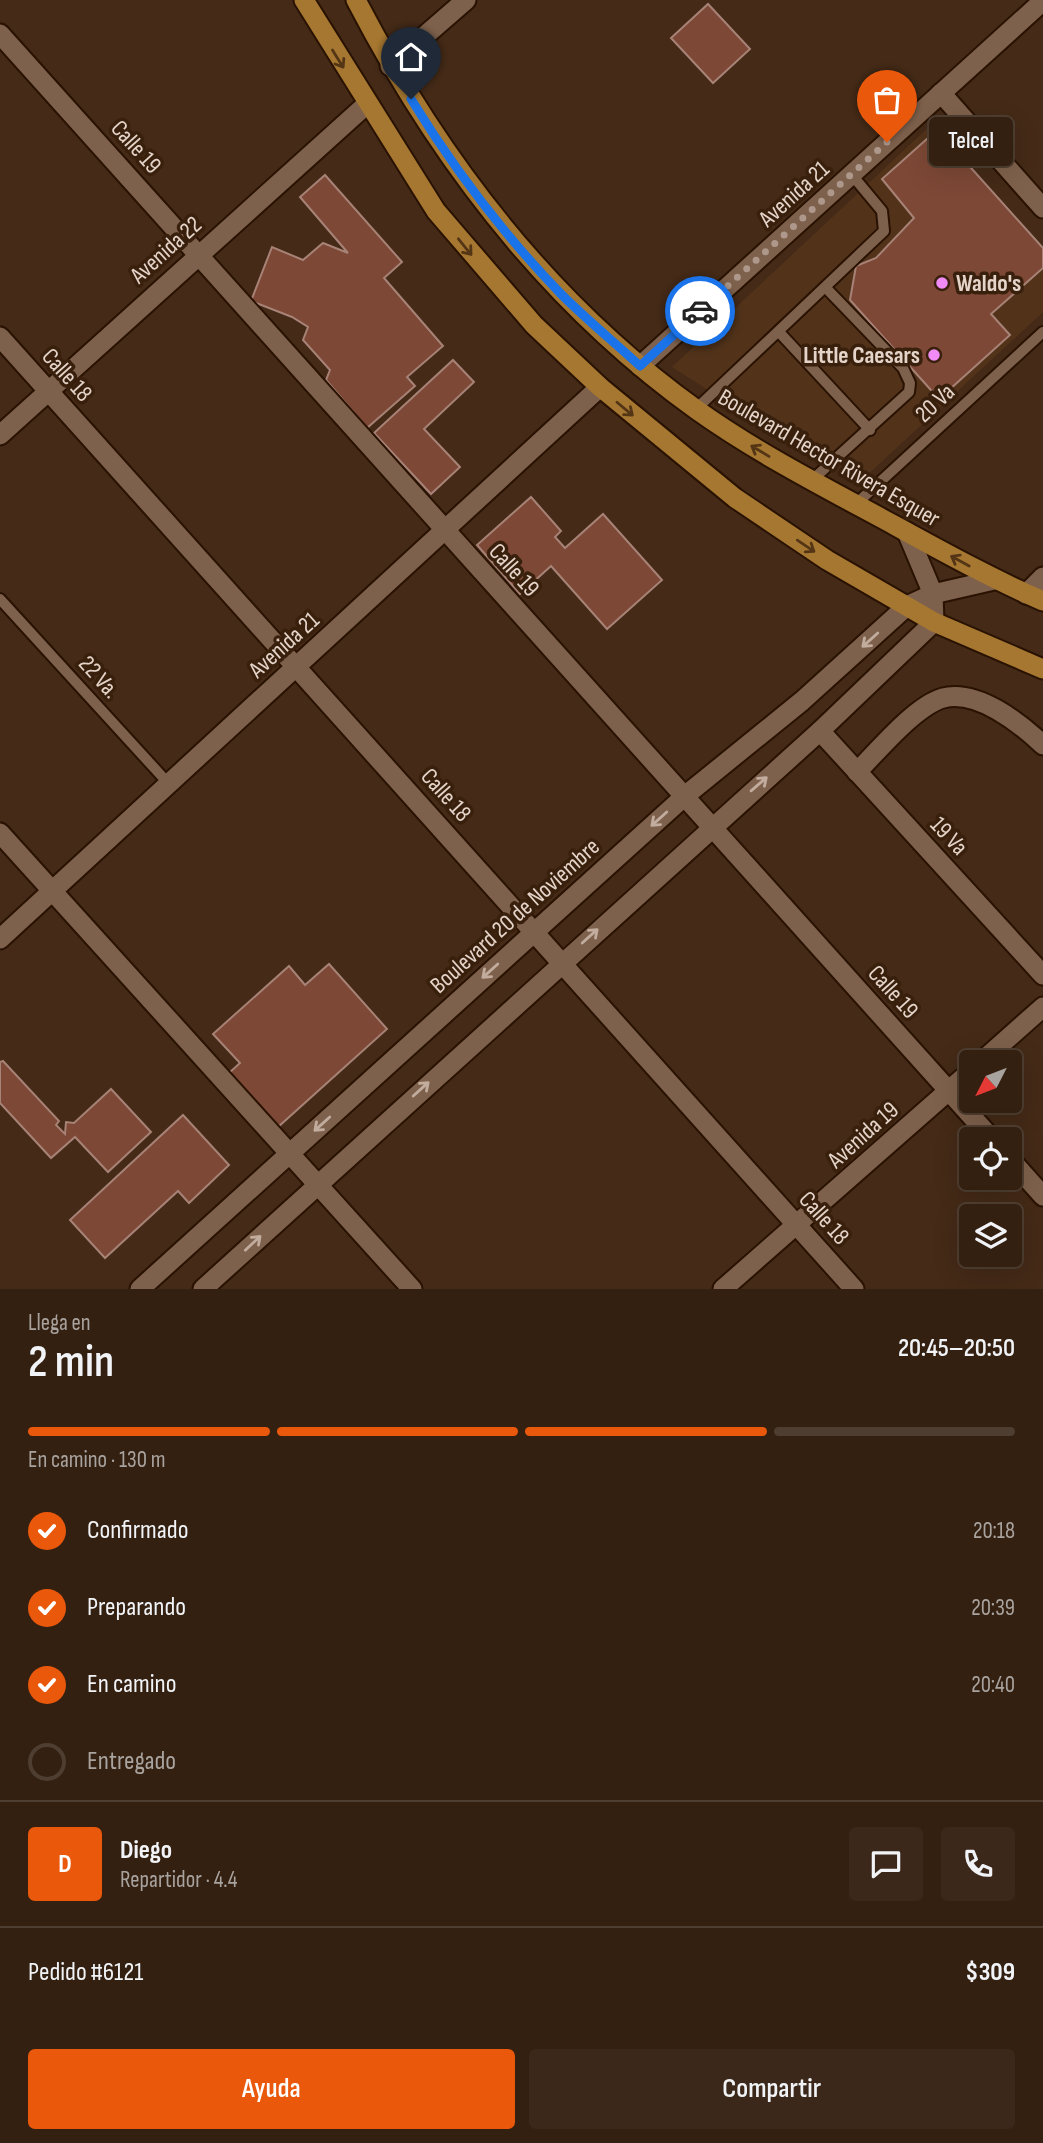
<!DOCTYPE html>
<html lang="es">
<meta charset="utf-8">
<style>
body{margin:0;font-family:"Sofia Sans Condensed",sans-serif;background:#3b281a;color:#f1f3f6;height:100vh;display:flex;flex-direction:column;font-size:26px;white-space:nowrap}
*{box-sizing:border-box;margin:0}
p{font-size:23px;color:#a9a39f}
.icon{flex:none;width:38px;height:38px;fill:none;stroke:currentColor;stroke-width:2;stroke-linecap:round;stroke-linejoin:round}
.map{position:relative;height:1289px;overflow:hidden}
.panel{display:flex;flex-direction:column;background:#332011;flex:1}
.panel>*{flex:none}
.needle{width:46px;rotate:228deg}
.buttons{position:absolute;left:959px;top:1050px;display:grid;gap:14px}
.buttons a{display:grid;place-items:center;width:63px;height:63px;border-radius:7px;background:#332011;box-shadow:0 7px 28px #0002,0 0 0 2px #4e3e31;font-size:35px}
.pin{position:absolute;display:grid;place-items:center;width:60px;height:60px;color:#fff;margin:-72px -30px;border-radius:50% 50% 50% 0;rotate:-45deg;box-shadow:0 0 7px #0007}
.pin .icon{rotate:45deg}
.courier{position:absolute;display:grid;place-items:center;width:70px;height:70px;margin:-35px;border:5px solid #1a73e8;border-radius:50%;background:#fff;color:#222;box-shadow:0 2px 9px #0007}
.bubble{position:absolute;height:49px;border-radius:7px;background:#332011;box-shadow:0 7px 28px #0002,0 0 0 2px #4e3e31;font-size:23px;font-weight:600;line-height:49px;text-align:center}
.overview em{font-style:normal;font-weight:600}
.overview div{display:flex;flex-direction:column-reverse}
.overview{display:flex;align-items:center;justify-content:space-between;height:119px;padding:0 28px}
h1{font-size:46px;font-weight:600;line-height:52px}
.bar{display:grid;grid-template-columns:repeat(4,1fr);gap:10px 7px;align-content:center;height:84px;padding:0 28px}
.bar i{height:9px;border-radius:5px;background:#4e3e31}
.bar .current{background:#ea580c}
.bar p{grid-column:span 4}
.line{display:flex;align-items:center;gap:18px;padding:0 28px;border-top:2px solid #4e3e31}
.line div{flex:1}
.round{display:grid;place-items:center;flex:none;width:74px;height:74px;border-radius:7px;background:#3b281a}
ol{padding:0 28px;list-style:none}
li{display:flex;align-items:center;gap:21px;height:77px}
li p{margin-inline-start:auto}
li .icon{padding:7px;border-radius:50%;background:#ea580c;color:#fff;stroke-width:4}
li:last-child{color:#a9a39f}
li i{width:38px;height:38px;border:4px solid #4e3e31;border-radius:50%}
.cta{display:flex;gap:14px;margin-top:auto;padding:14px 28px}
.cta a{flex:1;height:80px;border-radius:7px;background:#ea580c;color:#fff;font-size:28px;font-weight:600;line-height:80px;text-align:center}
.cta a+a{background:#3b281a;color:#f1f3f6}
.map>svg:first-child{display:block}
.built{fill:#52331a}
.building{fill:#7d4836;stroke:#a78276;stroke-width:2}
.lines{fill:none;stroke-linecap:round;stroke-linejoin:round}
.service-casing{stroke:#291201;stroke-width:14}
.minor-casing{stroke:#291201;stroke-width:23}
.tertiary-casing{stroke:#291201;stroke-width:23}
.secondary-casing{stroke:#291201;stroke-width:23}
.primary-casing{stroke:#291201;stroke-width:23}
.service{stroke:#7e614c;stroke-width:10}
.minor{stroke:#7e614c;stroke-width:19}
.tertiary{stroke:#7e614c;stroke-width:19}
.secondary{stroke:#7e614c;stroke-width:19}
.primary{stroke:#a67730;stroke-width:19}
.oneway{stroke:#543616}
.oneway2{stroke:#c1ac9d}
.done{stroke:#ad988b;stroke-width:7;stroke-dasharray:0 12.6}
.route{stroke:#1a73e8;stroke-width:9}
.poi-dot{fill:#f08bf5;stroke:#39200d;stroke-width:2.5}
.labels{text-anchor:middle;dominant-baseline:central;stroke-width:7;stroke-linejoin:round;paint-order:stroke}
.street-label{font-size:24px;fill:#e5d4c9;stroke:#39200d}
.poi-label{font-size:24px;font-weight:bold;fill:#e5d4c9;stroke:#39200d;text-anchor:start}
</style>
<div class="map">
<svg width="1043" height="1289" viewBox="0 0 1043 1289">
<rect width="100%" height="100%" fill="#442a17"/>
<path class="built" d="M933 123 1043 248V312L863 479 766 427 672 367Z"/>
<g class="building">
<path d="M708 4 750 49 713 83 671 38Z"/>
<path d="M937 130 1043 248V268L991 314 1010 335 939 399 850 300 856 266 876 258 914 218 882 179Z"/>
<path d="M325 175 402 262 384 278 443 346 407 377 415 386 367 428 326 380 330 370 303 340 308 327 292 317 251 301 272 247 303 260 323 243 348 253 300 197Z"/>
<path d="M453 360 474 382 424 429 460 467 431 494 374 433Z"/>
<path d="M531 497 561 531 555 537 565 548 603 514 662 580 607 629 551 566 520 594 477 545Z"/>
<path d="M329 964 387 1029 278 1127 229 1073 240 1063 213 1034 289 966 305 985Z"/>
<path d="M3 1061 59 1121 56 1125 65 1134 66 1122 74 1123 111 1089 151 1132 108 1172 75 1137 51 1158 0 1103V1062Z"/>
<path d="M183 1115 229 1165 189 1203 178 1191 105 1258 70 1220Z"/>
</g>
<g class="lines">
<defs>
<g id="service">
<path d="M779 332 870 430"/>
<path d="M696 409 884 231 882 211 852 175"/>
<path d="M811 481 909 392 910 383 903 368 826 288"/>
<path d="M856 504 1043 332"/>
<path d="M0 599 168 783"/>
</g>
<g id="minor">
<path d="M0 34 992 1139"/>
<path d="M941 93 1043 208"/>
<path d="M640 366 1043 1"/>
<path d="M0 435 367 104"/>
<path d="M1026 594 1043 577"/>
<path d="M820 731 1043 975"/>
<path d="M857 772C878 751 915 706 943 698 977 689 1020 723 1043 745"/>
<path d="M0 833 412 1289"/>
<path d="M0 939 600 387"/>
<path d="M981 1062 1043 1007"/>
<path d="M1010 1159 1043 1196"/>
<path d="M723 1289 971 1071"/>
</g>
<g id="tertiary">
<path d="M390 66 466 0"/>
<path d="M0 337 854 1289"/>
</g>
<g id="secondary">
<path d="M140 1289 686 795 802 701 907 606 933 594 994 580"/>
<path d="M203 1289 820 731 934 622 933 594 907 532"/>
</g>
<g id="primary">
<path d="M304 0 436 211 534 325 600 387 735 498 827 560 934 622 1043 669"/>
<path d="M356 0C439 160 549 304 697 410 756 452 820 485 883 519 936 548 988 577 1043 601"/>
</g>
</defs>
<use href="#service" class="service-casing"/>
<use href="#minor" class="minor-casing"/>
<use href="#tertiary" class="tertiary-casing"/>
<use href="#secondary" class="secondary-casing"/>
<use href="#primary" class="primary-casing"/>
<use href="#service" class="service"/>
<use href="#minor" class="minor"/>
<use href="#tertiary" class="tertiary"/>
<use href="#secondary" class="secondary"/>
<use href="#primary" class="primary"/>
</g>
<defs><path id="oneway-shaft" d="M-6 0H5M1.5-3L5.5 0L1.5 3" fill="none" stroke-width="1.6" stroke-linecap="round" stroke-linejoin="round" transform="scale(1.75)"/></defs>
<g class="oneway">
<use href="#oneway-shaft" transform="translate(338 59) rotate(58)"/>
<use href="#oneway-shaft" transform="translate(465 247) rotate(51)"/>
<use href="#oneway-shaft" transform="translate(625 409) rotate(40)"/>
<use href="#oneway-shaft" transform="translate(760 451) rotate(-149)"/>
<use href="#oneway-shaft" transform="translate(806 546) rotate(34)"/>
<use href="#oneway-shaft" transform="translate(960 561) rotate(-151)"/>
</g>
<g class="oneway2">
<use href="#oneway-shaft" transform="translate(870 640) rotate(138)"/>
<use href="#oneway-shaft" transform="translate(759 784) rotate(-41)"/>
<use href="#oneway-shaft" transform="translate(659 819) rotate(138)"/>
<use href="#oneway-shaft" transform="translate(590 936) rotate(-42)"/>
<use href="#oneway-shaft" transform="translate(490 971) rotate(138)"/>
<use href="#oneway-shaft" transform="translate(421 1089) rotate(-42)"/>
<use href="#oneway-shaft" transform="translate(322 1124) rotate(138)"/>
<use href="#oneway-shaft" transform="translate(253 1243) rotate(-43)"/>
</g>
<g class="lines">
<path class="done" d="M700 311 887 142"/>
<path class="route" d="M411 99C454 169 504 235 561 294 586 319 614 342 640 366L700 311"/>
</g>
<g class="poi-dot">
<circle cx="942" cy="283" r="7"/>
<circle cx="934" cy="355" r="7"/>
</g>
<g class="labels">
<g class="street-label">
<text transform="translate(136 147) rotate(48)">Calle 19</text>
<text transform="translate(794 194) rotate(-42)">Avenida 21</text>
<text transform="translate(166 250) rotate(-42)">Avenida 22</text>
<text transform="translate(67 375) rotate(48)">Calle 18</text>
<text transform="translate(935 403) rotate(-43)">20 Va</text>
<text transform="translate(829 458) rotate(30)">Boulevard Hector Rivera Esquer</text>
<text transform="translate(514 570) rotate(48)">Calle 19</text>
<text transform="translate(284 645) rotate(-42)">Avenida 21</text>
<text transform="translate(99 677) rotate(48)">22 Va.</text>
<text transform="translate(446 795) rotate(48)">Calle 18</text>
<text transform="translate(949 836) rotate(47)">19 Va</text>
<text transform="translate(515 916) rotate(-42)">Boulevard 20 de Noviembre</text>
<text transform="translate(893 992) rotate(48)">Calle 19</text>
<text transform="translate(863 1135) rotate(-42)">Avenida 19</text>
<text transform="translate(824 1218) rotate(48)">Calle 18</text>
</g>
<g class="poi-label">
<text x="956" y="283">Waldo's</text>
<text x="920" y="355" text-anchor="end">Little Caesars</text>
</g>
</g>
</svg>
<div class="buttons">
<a><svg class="needle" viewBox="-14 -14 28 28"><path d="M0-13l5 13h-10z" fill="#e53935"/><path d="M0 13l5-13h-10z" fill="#a9a39f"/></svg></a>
<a><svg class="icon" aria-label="locate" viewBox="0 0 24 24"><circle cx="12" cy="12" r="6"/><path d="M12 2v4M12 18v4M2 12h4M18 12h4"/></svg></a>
<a><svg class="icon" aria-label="layers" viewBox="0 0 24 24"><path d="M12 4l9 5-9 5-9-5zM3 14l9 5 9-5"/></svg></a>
</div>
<div class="pin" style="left:887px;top:142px;background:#ea580c"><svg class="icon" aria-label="bag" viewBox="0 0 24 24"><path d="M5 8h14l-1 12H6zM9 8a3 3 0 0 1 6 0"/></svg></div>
<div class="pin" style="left:411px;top:99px;background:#1f2937"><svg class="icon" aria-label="home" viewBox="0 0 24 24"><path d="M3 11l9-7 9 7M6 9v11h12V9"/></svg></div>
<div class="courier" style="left:700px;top:311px"><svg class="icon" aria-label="car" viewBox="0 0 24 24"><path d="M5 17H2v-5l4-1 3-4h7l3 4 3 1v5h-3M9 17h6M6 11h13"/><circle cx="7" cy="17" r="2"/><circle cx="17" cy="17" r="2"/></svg></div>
<div class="bubble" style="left:929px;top:117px;width:84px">Telcel</div>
</div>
<section class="panel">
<div class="overview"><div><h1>2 min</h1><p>Llega en</p></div><em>20:45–20:50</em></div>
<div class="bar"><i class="current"></i><i class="current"></i><i class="current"></i><i></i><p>En camino · 130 m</p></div>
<ol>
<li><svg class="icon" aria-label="check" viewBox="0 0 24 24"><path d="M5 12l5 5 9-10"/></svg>Confirmado<p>20:18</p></li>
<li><svg class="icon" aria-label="check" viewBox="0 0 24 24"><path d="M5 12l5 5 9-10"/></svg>Preparando<p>20:39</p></li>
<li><svg class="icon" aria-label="check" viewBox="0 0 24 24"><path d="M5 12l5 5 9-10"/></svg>En camino<p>20:40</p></li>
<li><i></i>Entregado</li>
</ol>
<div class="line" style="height:126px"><b class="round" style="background:#ea580c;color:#fff">D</b><div><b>Diego</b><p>Repartidor · 4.4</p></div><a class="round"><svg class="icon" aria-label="chat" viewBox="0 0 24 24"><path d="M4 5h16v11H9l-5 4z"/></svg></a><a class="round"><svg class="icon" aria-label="phone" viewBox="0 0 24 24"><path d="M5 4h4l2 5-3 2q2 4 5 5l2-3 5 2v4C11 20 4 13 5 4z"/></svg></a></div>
<div class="line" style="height:91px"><div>Pedido #6121</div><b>$309</b></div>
<div class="cta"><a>Ayuda</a><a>Compartir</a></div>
</section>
